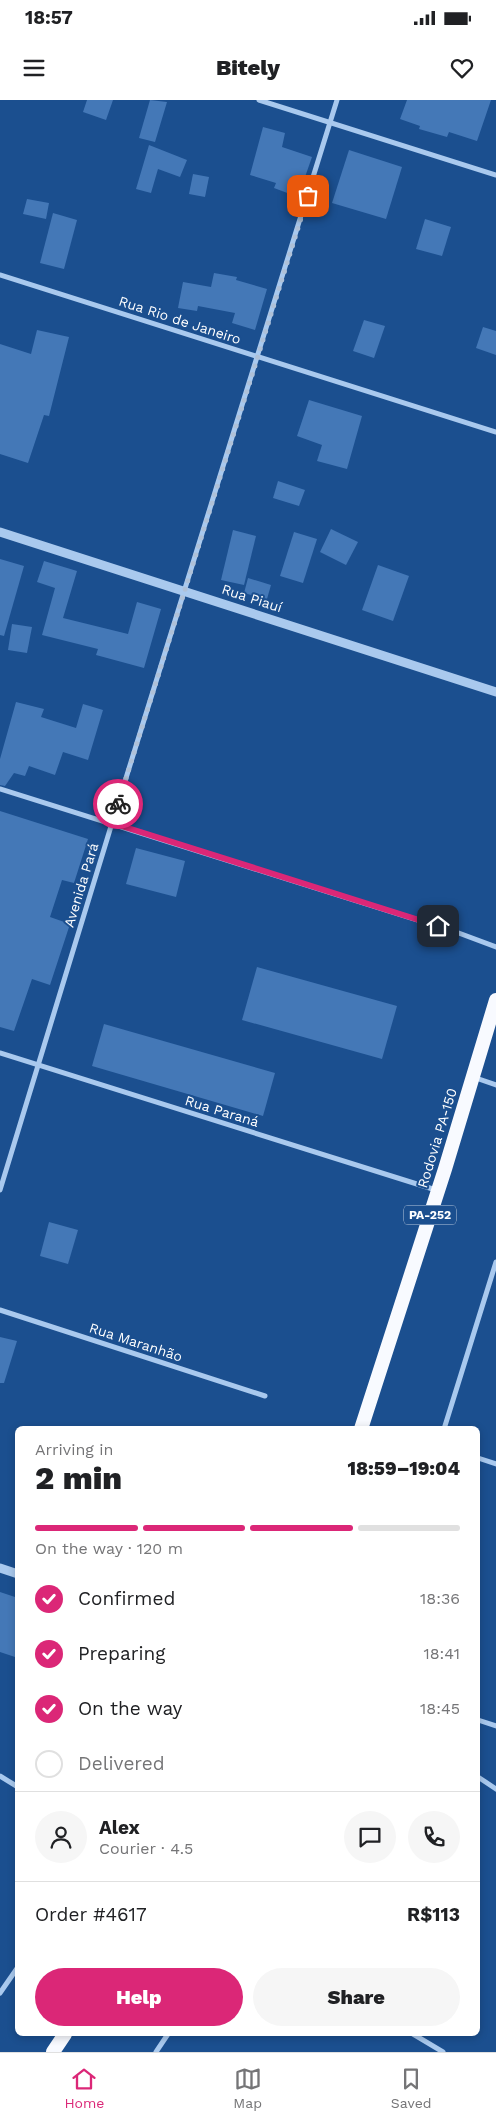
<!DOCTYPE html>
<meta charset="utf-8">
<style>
body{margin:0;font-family:"Work Sans",sans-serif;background:#f6f6f6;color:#202124;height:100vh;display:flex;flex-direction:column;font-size:19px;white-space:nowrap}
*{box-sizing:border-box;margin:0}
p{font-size:16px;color:#757577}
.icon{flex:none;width:28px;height:28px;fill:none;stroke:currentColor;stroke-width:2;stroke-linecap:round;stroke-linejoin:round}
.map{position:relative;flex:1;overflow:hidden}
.details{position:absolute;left:15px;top:1326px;width:465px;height:610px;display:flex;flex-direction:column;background:#fff;border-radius:8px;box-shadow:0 2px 8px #0003}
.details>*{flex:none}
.pin{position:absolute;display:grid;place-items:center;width:42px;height:42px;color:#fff;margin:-21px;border-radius:10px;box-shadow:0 2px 8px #0006}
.courier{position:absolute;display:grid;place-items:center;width:50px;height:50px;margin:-25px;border:4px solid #db2777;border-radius:50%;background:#fff;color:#222;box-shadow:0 1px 6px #0007}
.head em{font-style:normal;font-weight:800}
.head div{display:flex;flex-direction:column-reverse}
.head{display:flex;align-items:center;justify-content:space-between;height:85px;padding:0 20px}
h1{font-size:32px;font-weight:800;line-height:38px}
.bar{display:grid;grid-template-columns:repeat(4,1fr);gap:8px 5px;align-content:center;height:60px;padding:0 20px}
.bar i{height:6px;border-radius:4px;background:#e0e0e0}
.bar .current{background:#db2777}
.bar p{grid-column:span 4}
.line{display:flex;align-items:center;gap:12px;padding:0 20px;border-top:1px solid #e0e0e0}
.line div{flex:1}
.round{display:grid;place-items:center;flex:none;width:52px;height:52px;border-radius:26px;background:#f6f6f6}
ol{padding:0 20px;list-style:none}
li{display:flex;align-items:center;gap:15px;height:55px}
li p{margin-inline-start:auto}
li .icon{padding:5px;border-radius:50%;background:#db2777;color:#fff;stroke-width:4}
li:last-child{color:#757577}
li i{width:28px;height:28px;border:2px solid #e0e0e0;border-radius:50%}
.primary-button{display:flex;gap:10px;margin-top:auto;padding:10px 20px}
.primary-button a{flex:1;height:58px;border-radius:30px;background:#db2777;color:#fff;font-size:20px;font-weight:800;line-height:58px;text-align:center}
.primary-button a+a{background:#f6f6f6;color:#202124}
.status{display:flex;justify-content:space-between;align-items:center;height:35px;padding:0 25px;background:#fff;direction:ltr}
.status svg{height:14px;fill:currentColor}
header{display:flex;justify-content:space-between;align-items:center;height:65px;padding:0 20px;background:#fff;font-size:22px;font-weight:800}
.menu{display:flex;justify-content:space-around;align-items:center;height:70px;border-top:1px solid #e0e0e0;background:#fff;font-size:14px;color:#757577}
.menu a{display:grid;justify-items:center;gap:2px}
.menu .current{color:#db2777}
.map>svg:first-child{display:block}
.building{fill:#4478b7}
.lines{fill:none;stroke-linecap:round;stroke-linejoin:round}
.minor{stroke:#a9c9ee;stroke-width:5}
.tertiary{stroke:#a9c9ee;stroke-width:9}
.trunk{stroke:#f8faff;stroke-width:14}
.done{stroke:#afc1d8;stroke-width:5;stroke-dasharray:0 9}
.route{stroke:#db2777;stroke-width:6}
.labels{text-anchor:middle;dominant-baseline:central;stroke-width:4;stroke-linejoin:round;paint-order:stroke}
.shield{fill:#1b4f8f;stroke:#bbcadd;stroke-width:1}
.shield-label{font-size:12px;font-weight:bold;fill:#fff}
.street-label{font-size:14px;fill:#fff;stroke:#1b4f8f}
</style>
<div class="status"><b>18:57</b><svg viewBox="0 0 49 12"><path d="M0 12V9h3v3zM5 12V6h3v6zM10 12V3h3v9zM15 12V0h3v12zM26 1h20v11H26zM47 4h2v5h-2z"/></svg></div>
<header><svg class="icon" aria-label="menu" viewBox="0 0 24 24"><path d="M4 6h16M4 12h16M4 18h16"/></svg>Bitely<svg class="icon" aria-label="heart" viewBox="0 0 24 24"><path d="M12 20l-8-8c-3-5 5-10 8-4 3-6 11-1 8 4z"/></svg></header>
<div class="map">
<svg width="496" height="1952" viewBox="0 0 496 1952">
<rect width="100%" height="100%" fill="#1b4f8f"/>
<g class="building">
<path d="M87 0H113L106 20 83 12Z"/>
<path d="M150 0 167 2 155 42 139 38Z"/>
<path d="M407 0H491L477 41 449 32 447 37 419 29 420 26 400 19Z"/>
<path d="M263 27 285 33 282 47 312 57 298 97 274 88 276 83 250 75Z"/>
<path d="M149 45 187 60 180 77 158 69 151 93 136 89Z"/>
<path d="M349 50 402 67 386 119 332 103Z"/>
<path d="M193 74 209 77 205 97 189 94Z"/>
<path d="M27 99 49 103 46 119 23 114Z"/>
<path d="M53 113 77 120 64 169 40 163Z"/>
<path d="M425 119 451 127 442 156 416 149Z"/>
<path d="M214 173 237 177 236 180 267 189 255 230 232 223 235 213 198 206 197 211 178 208 183 182 211 187Z"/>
<path d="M364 220 385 226 374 258 353 251Z"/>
<path d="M483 227 496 231V255L476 248Z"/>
<path d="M37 230 69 237 49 316 44 315 28 363 0 354V244L31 254Z"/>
<path d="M309 300 362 316 347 369 317 361 322 345 297 336Z"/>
<path d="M278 381 305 390 299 406 273 398Z"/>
<path d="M331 429 358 442 346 465 320 452Z"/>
<path d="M233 430 256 436 244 485 221 480Z"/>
<path d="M294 432 317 439 303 483 280 476Z"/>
<path d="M0 459 24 466 4 536 0 535Z"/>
<path d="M44 461 77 471 63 518 128 534 137 502 161 509 144 568 96 555 98 549 42 535 55 488 37 482Z"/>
<path d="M378 465 409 476 393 521 362 510Z"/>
<path d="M248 478 271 485 267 499 244 493Z"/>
<path d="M12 524 32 527 27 553 8 550Z"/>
<path d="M16 602 44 609 41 617 76 628 83 604 103 610 88 660 63 652 55 675 29 666 25 676 14 673 5 686 0 685V659Z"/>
<path d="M0 711 88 739 74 783 62 780 50 817 70 824 50 885 32 879 14 931 0 927Z"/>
<path d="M136 748 185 761 176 797 126 784Z"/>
<path d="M257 867 397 906 382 959 242 920Z"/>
<path d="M104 924 275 973 263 1016 92 966Z"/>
<path d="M49 1122 78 1130 68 1164 40 1156Z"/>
<path d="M0 1237 17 1241 4 1283H0Z"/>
<path d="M0 1492 18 1498V1558L0 1552Z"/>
</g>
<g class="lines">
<g class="minor">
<path d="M259 0 496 75"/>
<path d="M0 175 496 332"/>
<path d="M0 689 456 832 496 847"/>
<path d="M0 953 436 1090"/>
<path d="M473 977 496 985"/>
<path d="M0 1090 112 723 337 0"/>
<path d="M0 1210 265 1296"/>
<path d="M444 1329 496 1162"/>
<path d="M478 1358 496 1364"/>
<path d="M478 1620 496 1626"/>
<path d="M0 1676 18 1687"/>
<path d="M478 1677 496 1689"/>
<path d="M0 1893 18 1867"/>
<path d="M413 1934 443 1952"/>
<path d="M156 1952 168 1934"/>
</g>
<g class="tertiary">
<path d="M0 432 496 592"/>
<path d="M0 1468 18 1474"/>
</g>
<g class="trunk">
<path d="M361 1329 445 1069 496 900"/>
<path d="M53 1952 65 1934"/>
</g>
</g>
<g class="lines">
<path class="done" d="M118 704 308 96"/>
<path class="route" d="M118 704 112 723 438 826"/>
</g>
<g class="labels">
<rect class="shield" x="404" y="1105.5" width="52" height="19" rx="4"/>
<g class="shield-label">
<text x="430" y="1115">PA-252</text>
</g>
<g class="street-label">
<text transform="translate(180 220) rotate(18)">Rua Rio de Janeiro</text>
<text transform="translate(252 498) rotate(18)">Rua Piauí</text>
<text transform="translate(81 785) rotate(-73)">Avenida Pará</text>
<text transform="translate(222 1011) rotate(17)">Rua Paraná</text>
<text transform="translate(437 1038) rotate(-73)">Rodovia PA-150</text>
<text transform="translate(136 1242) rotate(18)">Rua Maranhão</text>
</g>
</g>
</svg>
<div class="pin" style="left:308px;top:96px;background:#ea580c"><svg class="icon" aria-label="bag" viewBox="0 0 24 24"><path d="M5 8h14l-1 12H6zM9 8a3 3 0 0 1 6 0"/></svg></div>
<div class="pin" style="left:438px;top:826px;background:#1f2937"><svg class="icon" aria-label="home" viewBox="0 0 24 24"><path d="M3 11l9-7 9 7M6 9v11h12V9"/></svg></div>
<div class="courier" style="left:118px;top:704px"><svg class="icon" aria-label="bike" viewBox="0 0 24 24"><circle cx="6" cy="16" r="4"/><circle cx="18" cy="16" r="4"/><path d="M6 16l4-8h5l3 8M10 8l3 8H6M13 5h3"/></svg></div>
<section class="details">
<div class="head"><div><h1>2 min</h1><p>Arriving in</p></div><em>18:59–19:04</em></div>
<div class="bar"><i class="current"></i><i class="current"></i><i class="current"></i><i></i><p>On the way · 120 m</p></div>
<ol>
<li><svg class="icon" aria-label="check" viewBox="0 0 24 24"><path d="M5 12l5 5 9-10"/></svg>Confirmed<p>18:36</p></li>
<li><svg class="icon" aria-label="check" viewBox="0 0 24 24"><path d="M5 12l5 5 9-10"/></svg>Preparing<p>18:41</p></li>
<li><svg class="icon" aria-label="check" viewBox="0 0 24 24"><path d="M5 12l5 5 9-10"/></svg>On the way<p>18:45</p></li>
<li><i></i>Delivered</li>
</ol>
<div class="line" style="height:90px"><a class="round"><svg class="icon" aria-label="person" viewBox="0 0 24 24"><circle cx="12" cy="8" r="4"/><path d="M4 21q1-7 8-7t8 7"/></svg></a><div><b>Alex</b><p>Courier · 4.5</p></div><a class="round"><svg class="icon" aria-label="chat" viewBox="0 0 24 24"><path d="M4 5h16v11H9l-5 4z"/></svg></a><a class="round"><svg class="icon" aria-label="phone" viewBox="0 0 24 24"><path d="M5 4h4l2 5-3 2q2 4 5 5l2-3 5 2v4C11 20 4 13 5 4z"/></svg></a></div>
<div class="line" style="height:65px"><div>Order #4617</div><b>R$113</b></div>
<div class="primary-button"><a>Help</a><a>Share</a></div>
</section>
</div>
<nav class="menu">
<a class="current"><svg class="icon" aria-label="home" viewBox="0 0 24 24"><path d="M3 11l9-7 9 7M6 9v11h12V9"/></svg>Home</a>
<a><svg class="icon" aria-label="map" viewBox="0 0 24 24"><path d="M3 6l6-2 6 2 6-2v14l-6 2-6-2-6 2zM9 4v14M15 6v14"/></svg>Map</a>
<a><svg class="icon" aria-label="saved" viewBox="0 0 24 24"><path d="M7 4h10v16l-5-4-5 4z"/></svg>Saved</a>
</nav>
